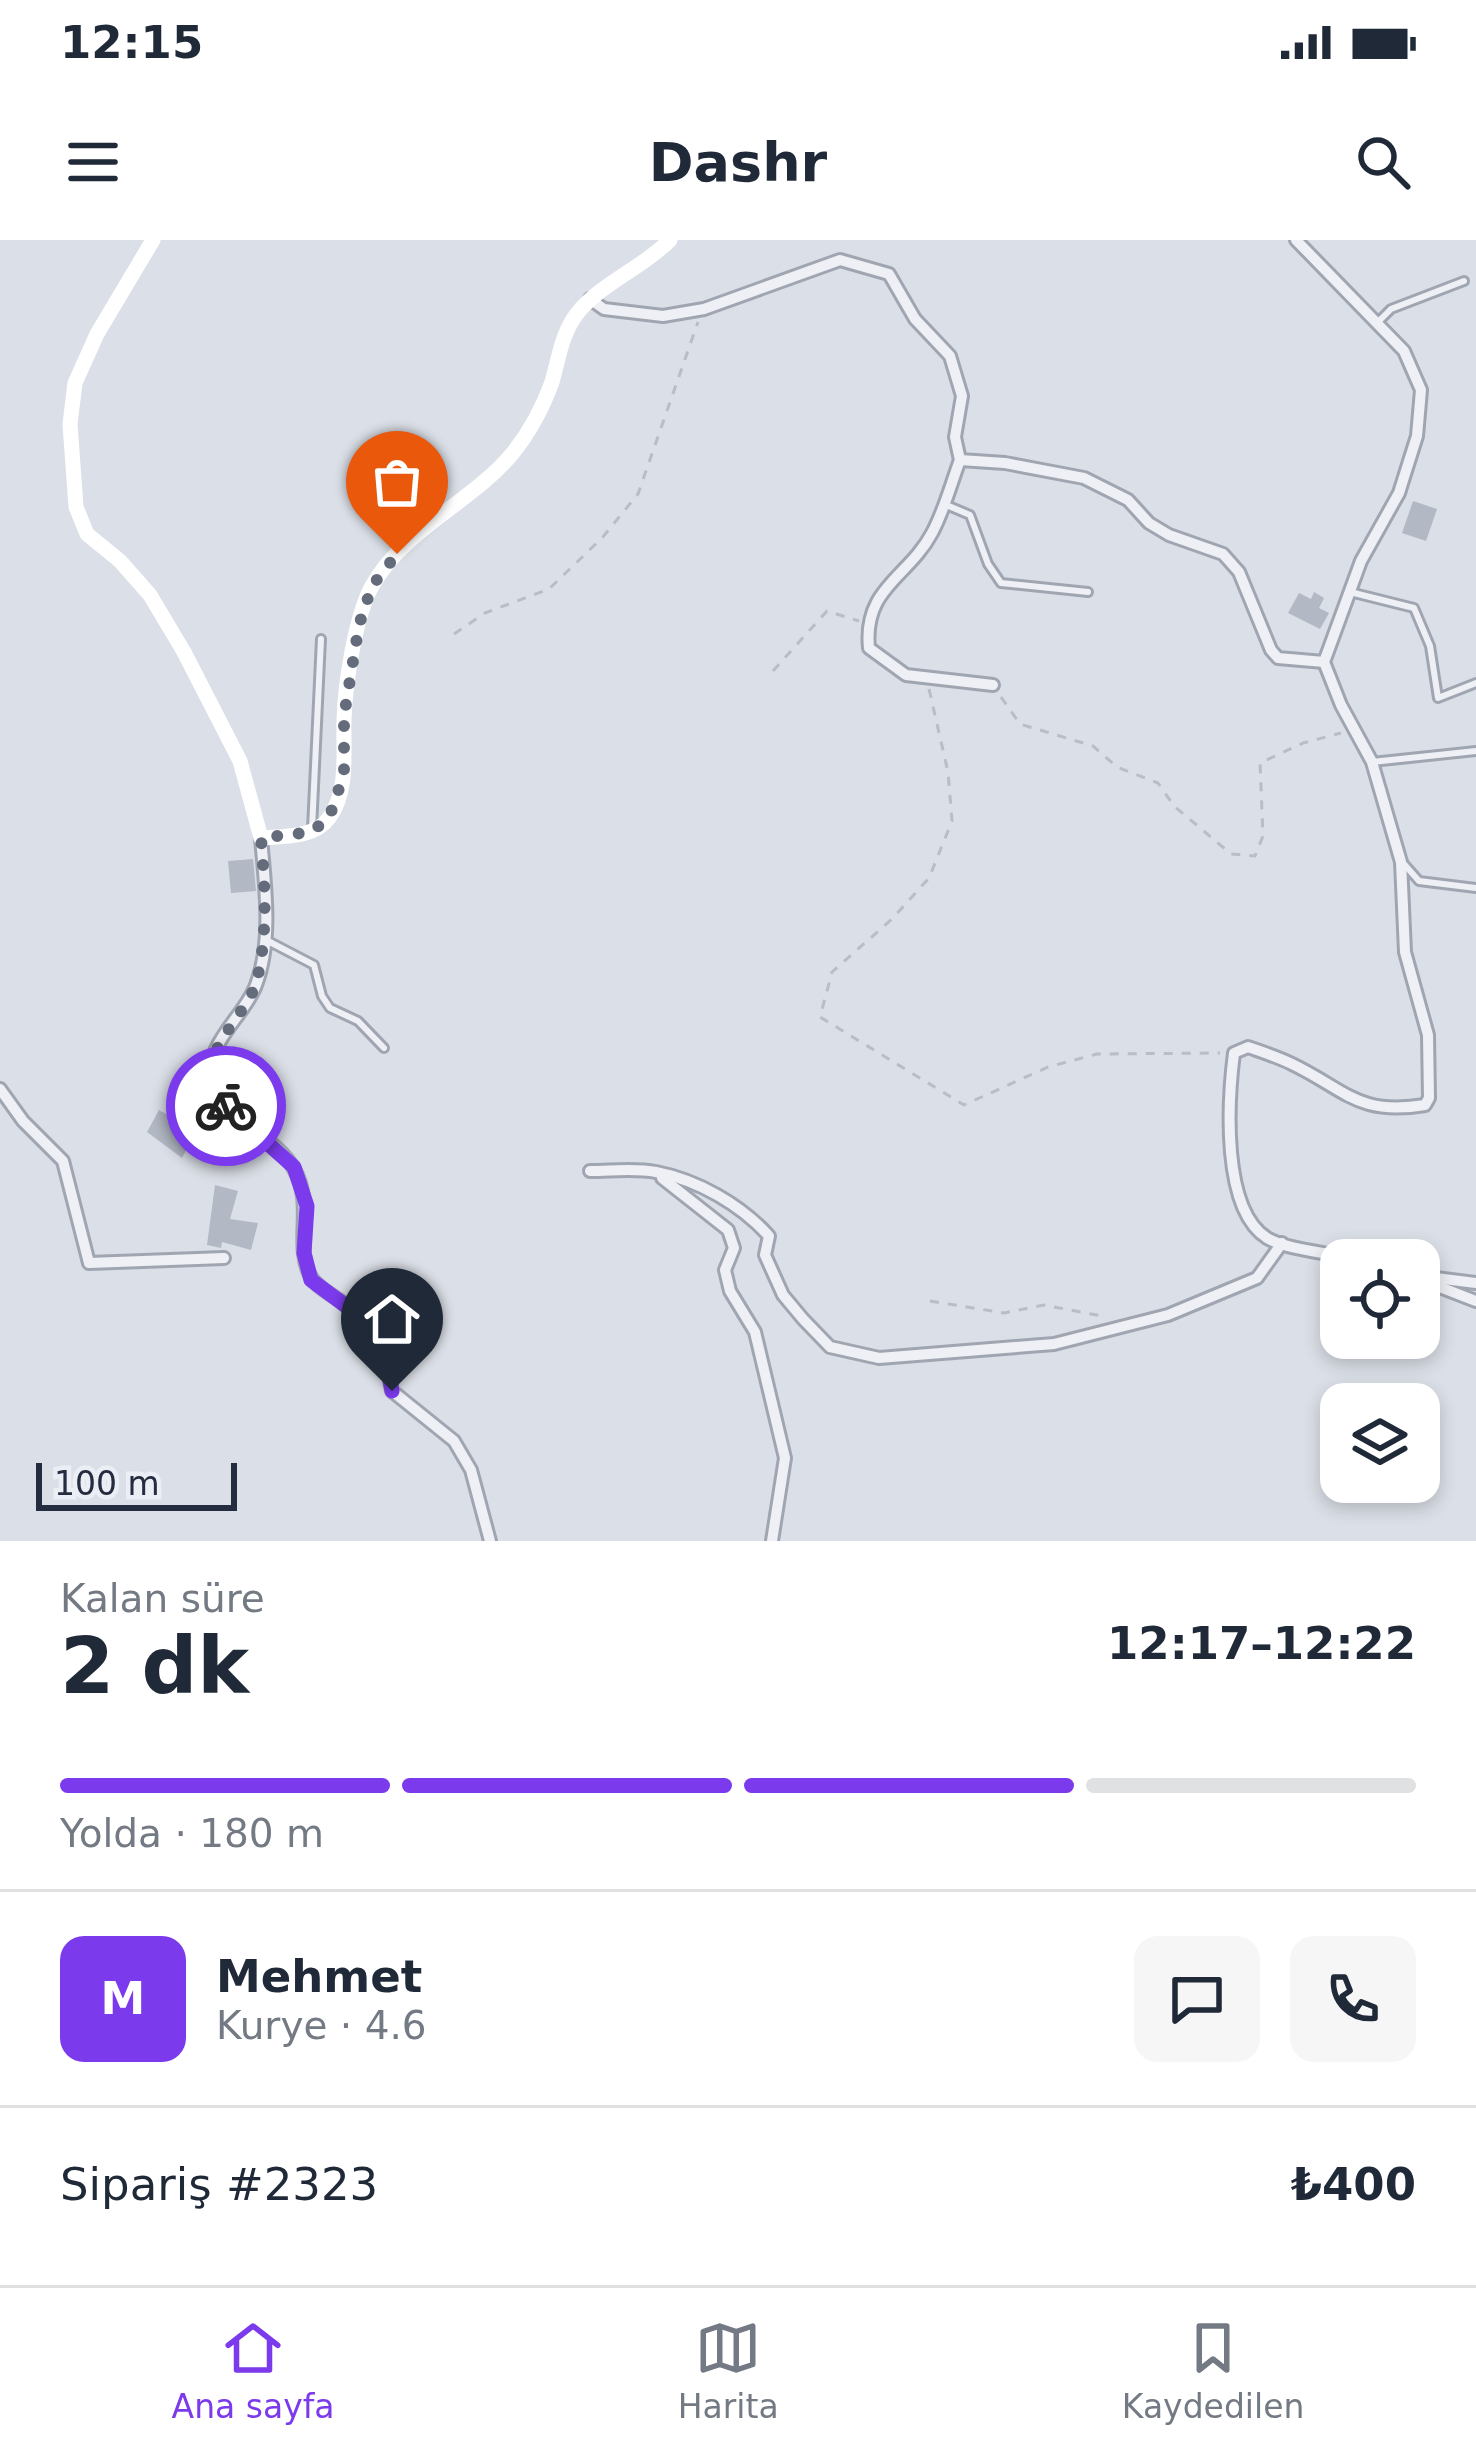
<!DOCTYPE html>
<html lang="tr">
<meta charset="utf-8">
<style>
body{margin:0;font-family:"DejaVu Sans",sans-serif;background:#f6f6f7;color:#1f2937;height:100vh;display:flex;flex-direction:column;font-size:45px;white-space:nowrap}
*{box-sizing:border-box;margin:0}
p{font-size:39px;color:#747a83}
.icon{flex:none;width:66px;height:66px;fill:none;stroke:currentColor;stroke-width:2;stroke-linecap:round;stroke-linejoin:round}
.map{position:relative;height:1301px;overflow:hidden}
.details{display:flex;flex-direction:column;background:#fff;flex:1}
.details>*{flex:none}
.buttons{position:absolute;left:1320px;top:999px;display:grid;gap:24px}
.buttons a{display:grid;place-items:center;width:120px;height:120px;border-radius:24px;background:#fff;box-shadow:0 6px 18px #0003;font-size:60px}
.scale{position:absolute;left:36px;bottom:30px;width:201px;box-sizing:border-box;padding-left:12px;border:6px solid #242c3f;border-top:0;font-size:33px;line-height:42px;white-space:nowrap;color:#242c3f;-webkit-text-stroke:9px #ebeef5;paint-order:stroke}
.pin{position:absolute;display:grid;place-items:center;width:102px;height:102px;color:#fff;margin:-123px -51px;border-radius:50% 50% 50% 0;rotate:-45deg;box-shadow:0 0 12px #0007}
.pin .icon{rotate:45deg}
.courier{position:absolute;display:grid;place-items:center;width:120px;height:120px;margin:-60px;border:9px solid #7c3aed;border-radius:50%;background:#fff;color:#222;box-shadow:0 3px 15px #0007}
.headline em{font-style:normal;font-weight:800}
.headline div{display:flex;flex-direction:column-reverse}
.headline{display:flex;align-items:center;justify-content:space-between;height:204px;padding:0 60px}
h1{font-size:78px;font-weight:800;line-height:90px}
.bar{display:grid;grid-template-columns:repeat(4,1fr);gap:18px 12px;align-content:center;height:144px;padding:0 60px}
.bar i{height:15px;border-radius:9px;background:#e0e1e3}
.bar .selected{background:#7c3aed}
.bar p{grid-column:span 4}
.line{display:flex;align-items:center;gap:30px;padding:0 60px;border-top:3px solid #e0e1e3}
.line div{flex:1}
.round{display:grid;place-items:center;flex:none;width:126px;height:126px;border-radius:24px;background:#f6f6f7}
.status{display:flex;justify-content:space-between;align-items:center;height:84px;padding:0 60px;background:#fff;direction:ltr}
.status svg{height:33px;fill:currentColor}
header{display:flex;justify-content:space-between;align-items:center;height:156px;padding:0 60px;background:#fff;font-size:54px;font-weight:800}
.tabs{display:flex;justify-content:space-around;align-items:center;height:168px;border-top:3px solid #e0e1e3;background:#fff;font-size:33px;color:#747a83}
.tabs a{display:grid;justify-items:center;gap:6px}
.tabs .selected{color:#7c3aed}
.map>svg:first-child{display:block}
.building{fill:#b2b8c4}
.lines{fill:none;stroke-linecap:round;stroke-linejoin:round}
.lane-casing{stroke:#a0a6b1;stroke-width:12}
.street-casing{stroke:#a0a6b1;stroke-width:16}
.path{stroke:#b9bdc6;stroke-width:3;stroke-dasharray:9 9;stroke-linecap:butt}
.lane{stroke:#eef0f5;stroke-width:6}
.street{stroke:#eef0f5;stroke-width:10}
.secondary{stroke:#fff;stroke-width:15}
.done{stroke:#646b7a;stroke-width:12;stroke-dasharray:0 21.6}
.route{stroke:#7c3aed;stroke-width:15}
</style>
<div class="status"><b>12:15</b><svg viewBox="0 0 49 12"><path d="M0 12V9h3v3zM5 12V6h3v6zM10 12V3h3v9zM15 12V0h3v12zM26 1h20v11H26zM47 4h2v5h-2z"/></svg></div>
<header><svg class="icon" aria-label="menu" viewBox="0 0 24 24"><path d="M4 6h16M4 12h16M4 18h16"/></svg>Dashr<svg class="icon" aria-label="search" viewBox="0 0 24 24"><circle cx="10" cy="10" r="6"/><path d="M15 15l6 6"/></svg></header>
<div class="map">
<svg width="1476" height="1301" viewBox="0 0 1476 1301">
<rect width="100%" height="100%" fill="#dbdfe7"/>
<g class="building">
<path d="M1413 261 1437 269 1426 301 1402 293Z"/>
<path d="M1314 352 1324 358 1319 368 1329 373 1320 389 1288 373 1299 353 1311 359Z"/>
<path d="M253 619 256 651 231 653 228 621Z"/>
<path d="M159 870 196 891 182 918 147 892Z"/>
<path d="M215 945 238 951 230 979 258 983 251 1010 222 1002 221 1008 207 1005Z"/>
</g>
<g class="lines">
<defs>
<g id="lane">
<path d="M1377 83 1391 69 1464 41"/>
<path d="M944 264 970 275 988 324 1001 343 1088 352"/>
<path d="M1350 352 1414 368 1430 406 1438 458 1476 443"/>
<path d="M1372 522 1476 511"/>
<path d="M312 589 321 399"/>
<path d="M1404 624 1419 641 1476 648"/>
<path d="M266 700 314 725 322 756 330 768 358 781 384 808"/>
</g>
<g id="street">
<path d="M1296 0 1404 111 1421 150 1417 196 1399 253 1361 321 1324 422 1341 465 1372 522 1401 622 1405 712 1428 795 1429 858 1425 865C1358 876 1346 850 1292 824 1278 817 1262 812 1248 807L1234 813C1228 860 1221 969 1267 998 1287 1010 1333 1013 1357 1020"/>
<path d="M590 59 604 69 663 76 704 69 840 20 889 34 915 79 950 116 962 156 955 197 960 220 1005 223 1084 238 1128 260 1149 283 1169 295 1223 314 1239 332 1271 410 1278 418 1324 422"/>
<path d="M960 220C951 244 944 271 932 293 908 338 863 348 869 408L906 435 993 445"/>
<path d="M261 598C265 645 273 700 256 745 244 778 202 804 213 843 223 881 276 895 294 929 315 965 293 1005 311 1037 316 1046 330 1054 339 1060 379 1091 383 1101 392 1151L454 1201 471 1230 490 1301"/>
<path d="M0 849 23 881 63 921 89 1023 224 1018"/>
<path d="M590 931C611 931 635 928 656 932 698 940 741 965 769 996L765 1015 783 1055 803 1079 830 1107 879 1118 1054 1104 1168 1075 1257 1038 1282 1003"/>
<path d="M662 938 728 990 734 1008 725 1030 730 1051 755 1092 785 1218 772 1301"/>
<path d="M1428 1037 1476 1043"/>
<path d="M1419 1039 1476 1061"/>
</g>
</defs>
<use href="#lane" class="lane-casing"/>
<use href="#street" class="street-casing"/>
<g class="path">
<path d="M454 394 485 373 549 349 602 298 638 254 698 82"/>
<path d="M773 431 827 371 859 381"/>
<path d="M929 449 948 532 952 581 929 638 892 679 832 732 820 777 964 865 1048 827 1097 814 1220 813"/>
<path d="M1001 457 1020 484 1093 506 1117 527 1158 543 1174 566 1231 614 1255 616 1263 596 1260 523 1303 503 1341 493"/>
<path d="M930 1061 1004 1073 1044 1065 1107 1077"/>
</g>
<use href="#lane" class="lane"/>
<use href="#street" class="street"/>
<path class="secondary" d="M153 0 97 94 75 143 70 184 76 267 87 294 120 321 150 355 184 412 240 521 261 598C283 596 315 598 329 578 349 551 343 511 344 480 345 445 355 377 372 346 403 290 472 262 512 214 529 193 543 167 552 142 558 121 561 99 572 81 591 48 642 29 670 0"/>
</g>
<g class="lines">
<path class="done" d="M226 866C179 826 248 778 257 740 268 692 265 647 261 598L311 592 329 578 344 534V476L359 385 372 346 397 314"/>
<path class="route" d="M226 866 294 927 307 966 304 1013 311 1040 373 1086 384 1108 392 1151"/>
</g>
</svg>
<div class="buttons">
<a><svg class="icon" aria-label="locate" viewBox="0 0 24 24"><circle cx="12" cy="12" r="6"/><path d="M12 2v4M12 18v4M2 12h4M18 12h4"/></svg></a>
<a><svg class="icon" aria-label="layers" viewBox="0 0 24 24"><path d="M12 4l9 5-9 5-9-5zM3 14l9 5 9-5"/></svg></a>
</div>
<div class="scale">100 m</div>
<div class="pin" style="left:397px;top:314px;background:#ea580c"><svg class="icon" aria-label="bag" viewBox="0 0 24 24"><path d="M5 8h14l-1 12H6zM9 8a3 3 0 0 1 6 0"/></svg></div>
<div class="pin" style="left:392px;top:1151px;background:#1f2937"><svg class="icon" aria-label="home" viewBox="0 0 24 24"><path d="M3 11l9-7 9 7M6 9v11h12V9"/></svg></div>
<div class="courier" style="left:226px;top:866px"><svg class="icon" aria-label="bike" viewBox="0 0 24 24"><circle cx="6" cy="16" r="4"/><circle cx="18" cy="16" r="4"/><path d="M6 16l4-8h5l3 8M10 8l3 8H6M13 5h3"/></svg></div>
</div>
<section class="details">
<div class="headline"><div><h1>2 dk</h1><p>Kalan süre</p></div><em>12:17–12:22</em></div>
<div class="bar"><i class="selected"></i><i class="selected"></i><i class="selected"></i><i></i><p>Yolda · 180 m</p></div>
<div class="line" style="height:216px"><b class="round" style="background:#7c3aed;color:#fff">M</b><div><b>Mehmet</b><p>Kurye · 4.6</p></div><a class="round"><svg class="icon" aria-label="chat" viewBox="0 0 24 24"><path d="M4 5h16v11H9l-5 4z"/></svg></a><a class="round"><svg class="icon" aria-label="phone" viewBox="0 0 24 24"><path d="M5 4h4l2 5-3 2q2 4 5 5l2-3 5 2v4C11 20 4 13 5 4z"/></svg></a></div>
<div class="line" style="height:156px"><div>Sipariş #2323</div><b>₺400</b></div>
</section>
<nav class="tabs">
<a class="selected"><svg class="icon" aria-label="home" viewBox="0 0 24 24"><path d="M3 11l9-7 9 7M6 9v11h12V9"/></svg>Ana sayfa</a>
<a><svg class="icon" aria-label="map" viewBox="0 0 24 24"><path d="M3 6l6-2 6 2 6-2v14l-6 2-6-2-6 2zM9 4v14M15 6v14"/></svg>Harita</a>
<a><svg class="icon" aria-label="saved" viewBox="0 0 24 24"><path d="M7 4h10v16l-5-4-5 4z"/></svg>Kaydedilen</a>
</nav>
